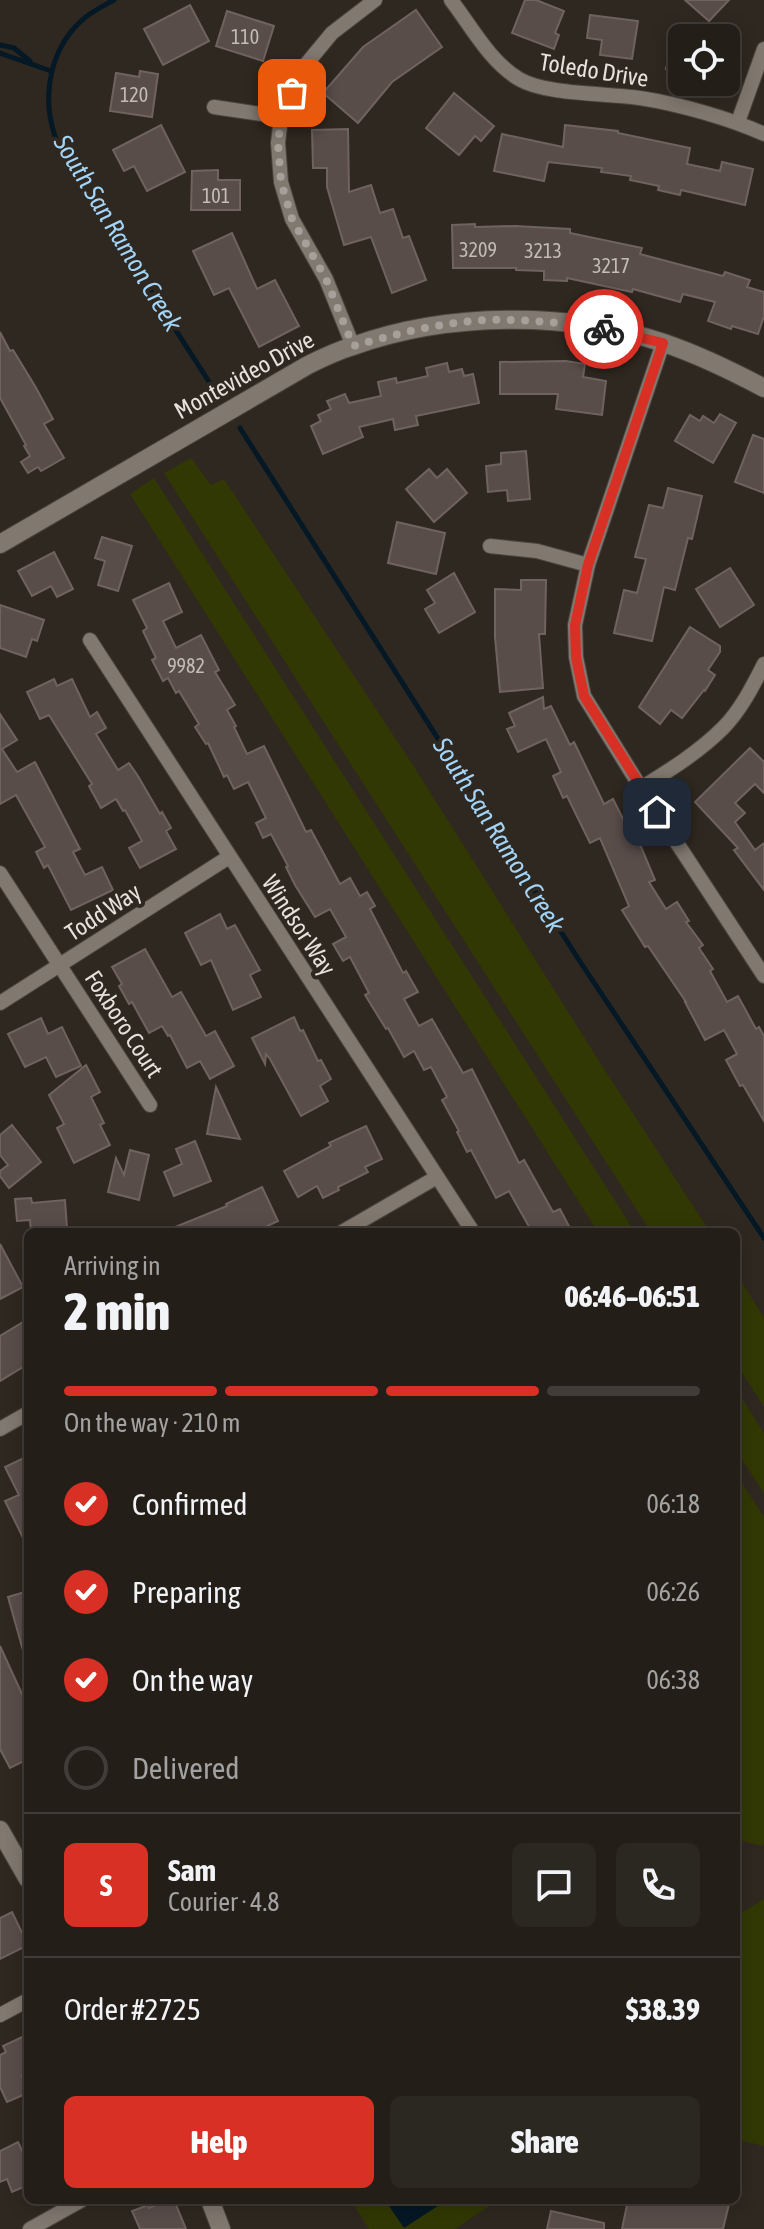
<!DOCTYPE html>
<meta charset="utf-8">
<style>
body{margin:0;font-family:"Asap Condensed",sans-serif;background:#2b2721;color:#f1f3f6;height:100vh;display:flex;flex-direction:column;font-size:30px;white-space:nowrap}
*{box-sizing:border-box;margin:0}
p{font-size:26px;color:#a3a2a2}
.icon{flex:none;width:44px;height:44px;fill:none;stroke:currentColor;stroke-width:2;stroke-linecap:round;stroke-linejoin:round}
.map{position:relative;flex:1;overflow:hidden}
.details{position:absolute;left:24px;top:1228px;width:716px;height:976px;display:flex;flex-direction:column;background:#231e18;border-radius:12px;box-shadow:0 4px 20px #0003,0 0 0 2px #403c37}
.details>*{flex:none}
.buttons{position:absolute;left:668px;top:24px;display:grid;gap:16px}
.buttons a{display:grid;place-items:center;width:72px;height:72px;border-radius:12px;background:#231e18;box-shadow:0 4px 20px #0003,0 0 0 2px #403c37;font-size:40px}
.pin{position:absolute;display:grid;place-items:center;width:68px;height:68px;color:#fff;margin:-34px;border-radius:16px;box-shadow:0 4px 12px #0006}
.courier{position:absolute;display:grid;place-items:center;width:80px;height:80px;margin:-40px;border:6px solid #d93025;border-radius:50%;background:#fff;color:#222;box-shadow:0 2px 10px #0007}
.head em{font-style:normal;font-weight:800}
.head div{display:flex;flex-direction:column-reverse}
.head{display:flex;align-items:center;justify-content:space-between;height:136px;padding:0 40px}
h1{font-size:52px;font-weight:800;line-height:60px}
.bar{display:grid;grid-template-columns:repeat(4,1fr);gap:12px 8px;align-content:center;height:96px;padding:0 40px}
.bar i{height:10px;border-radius:6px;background:#403c37}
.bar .active{background:#d93025}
.bar p{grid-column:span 4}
.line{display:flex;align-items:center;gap:20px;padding:0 40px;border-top:2px solid #403c37}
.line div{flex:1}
.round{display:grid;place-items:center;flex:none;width:84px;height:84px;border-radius:12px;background:#2b2721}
ol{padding:0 40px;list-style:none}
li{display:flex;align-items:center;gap:24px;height:88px}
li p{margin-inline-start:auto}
li .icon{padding:8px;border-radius:50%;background:#d93025;color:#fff;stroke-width:4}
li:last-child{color:#a3a2a2}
li i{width:44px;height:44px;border:4px solid #403c37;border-radius:50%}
.button{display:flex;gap:16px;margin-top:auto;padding:16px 40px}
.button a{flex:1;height:92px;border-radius:12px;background:#d93025;color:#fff;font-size:32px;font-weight:800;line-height:92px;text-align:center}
.button a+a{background:#2b2721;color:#f1f3f6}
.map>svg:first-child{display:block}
.green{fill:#323803}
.water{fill:#041825}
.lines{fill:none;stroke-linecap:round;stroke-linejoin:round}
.stream{stroke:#041825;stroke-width:5}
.building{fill:#594d49;stroke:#70635f;stroke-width:2}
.minor-casing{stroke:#4d4640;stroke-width:16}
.tertiary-casing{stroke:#4d4640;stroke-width:20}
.minor{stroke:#81786f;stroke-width:14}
.tertiary{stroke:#81786f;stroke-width:18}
.done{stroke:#a7a09a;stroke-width:8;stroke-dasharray:0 14.4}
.route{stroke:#d93025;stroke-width:10}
.labels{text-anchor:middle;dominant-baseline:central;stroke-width:8;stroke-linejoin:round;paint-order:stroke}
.number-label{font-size:20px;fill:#c4bcb7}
.street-label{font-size:24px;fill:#e7e1dc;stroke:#2f2820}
.water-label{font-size:26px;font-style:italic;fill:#a1d4f8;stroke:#2f2820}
</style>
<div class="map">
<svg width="764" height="2229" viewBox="0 0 764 2229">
<rect width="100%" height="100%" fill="#2f2820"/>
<g class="green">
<path d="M191 458 211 485 224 479 413 765 599 1061 710 1232H651L164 473Z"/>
<path d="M154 478 635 1232H598L130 494Z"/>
<path d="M736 1273 764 1318V1407L736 1363Z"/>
<path d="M736 1389 764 1433V1493L736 1451Z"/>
<path d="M736 1474 764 1517V1844L761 1846 736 1839Z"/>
<path d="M764 1899V2146L736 2139V1916Z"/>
<path d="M351 2200H498L455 2229H369Z"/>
</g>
<path class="water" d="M385 2200H447L404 2228Z"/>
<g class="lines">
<g class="stream">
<path d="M114 0C105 5 95 10 87 16 50 45 41 95 55 136 59 148 67 159 73 170L213 388"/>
<path d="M0 45 14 48 30 61"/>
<path d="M0 53 51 71"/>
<path d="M240 428 579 960 764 1238"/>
</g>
</g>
<g class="building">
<path d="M525 0H536L564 11 555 33 559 35 554 49 512 33Z"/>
<path d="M685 0H729L709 21Z"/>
<path d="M190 5 209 41 163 65 144 29Z"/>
<path d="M416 10 442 47 392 82 358 123 323 93 363 47Z"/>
<path d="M227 11 274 26 263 61 216 46Z"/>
<path d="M590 15 638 21 632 59 600 55 602 40 587 38Z"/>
<path d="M677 25H682V73L666 69Z"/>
<path d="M140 71 158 74 152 117 110 111 116 73 139 77Z"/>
<path d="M454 93 494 126 481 141 475 136 459 155 426 128Z"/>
<path d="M161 125 185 172 147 191 134 166 124 171 113 150Z"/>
<path d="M565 125 618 131V133L690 148 687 164 720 171 722 162 753 169 745 205 681 190 680 195 658 190 659 186 630 180 631 176 601 172 602 168 548 162 544 181 494 171 502 134 563 147Z"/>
<path d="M348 129 349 192 371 185 380 213 393 209 403 238 409 236 426 280 392 293 371 237 344 245 327 187V168H313L312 130Z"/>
<path d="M218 170V180H240V210H191L192 171Z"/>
<path d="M475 224V227L515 226 570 229V233L642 248 640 254 723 276 725 272 750 280 747 287 764 292V316L758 334 732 326 731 329 708 321 715 302 683 294 680 302 633 289 632 292 567 278V281L544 280V271L516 270V268H453L452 225Z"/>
<path d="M232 233 257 289 275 280 299 326 259 347 229 288 214 295 193 251Z"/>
<path d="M0 332 10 351 13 350 35 386 53 419 44 424 64 458 41 471 38 467 28 473 21 462 30 456 24 446 26 445 0 398Z"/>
<path d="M566 361 585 364 583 377 606 381 602 415 556 409 558 394H500V362Z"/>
<path d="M447 363 449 372 462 369 464 376 473 374 479 403 416 416 418 425 395 430 393 419 359 427 363 437 323 454 311 426 321 421 318 415 331 409 327 401 345 394 349 403 381 396 378 382 396 378 397 383 428 376 426 368Z"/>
<path d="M720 414 736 423 713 463 675 441 690 415 700 421 703 416 714 423Z"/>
<path d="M753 435 764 439V493L735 482Z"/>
<path d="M526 451 530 499 508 501 507 490 488 492 486 466 501 464V453Z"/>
<path d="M429 469 437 478 447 469 467 493 434 522 406 489Z"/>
<path d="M668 488 702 496 692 539 688 538 675 590 664 587 652 641 614 633 624 590 637 593 646 559 635 557 649 505 663 508Z"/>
<path d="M397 522 445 533 436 574 388 563Z"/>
<path d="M102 537 132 546 118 591 98 585 105 561 95 558Z"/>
<path d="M54 552 73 589 57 597 51 586 32 596 18 571Z"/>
<path d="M730 568 754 605 720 627 696 589Z"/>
<path d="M454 573 475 612 439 633 425 609 435 603 427 590Z"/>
<path d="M521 580H546L545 634H539L543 688 500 692 495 637V589L521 590Z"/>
<path d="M169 583 182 612 163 621 176 648 201 635 219 670 215 672 235 705 227 710 236 726 234 727 247 754 264 746 306 832 311 830 340 884 350 878 360 896 367 892 375 906 370 909 403 973 406 971 418 992 404 999 419 1026 432 1019 463 1073 472 1069 519 1163 524 1160 553 1212 560 1209 570 1228 562 1232H532L509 1191 496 1198 471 1150 467 1152 457 1132 459 1131 442 1100 447 1097 431 1067 424 1070 414 1051 404 1057 388 1028 386 1029 365 995 369 993 350 957 343 961 333 944 346 937 330 909 315 917 295 885 286 867 288 866 271 834 263 838 256 823 266 818 248 782 234 789 227 775 224 777 208 743 206 744 195 727 199 724 179 691 176 693 168 678 163 681 152 660 156 658 143 631 147 628 133 600Z"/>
<path d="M0 605 44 620 37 641 32 639 26 657 0 648Z"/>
<path d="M690 627 720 646V652L708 670 715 675 705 691 704 690 682 718 671 710 660 724 639 707Z"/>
<path d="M54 679 57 686 72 679 90 717 97 712 106 728 96 734 118 770 129 763 138 776 160 814 162 812 171 828 166 831 176 849 140 868 129 848 142 841 125 810 123 811 116 799 101 808 89 786 92 784 49 715 40 719 27 692Z"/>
<path d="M543 697 544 709 551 706 570 745 574 742 604 804 613 799 633 839 637 837 655 880 649 882 666 909 677 902 689 921 686 922 703 945 699 948 713 969 710 971 727 1002 738 996 756 1029 759 1027 764 1036V1121L743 1085 740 1086 726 1060 737 1054 724 1030 705 1040 685 1002H686L648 946 645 947 622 910 629 906 600 838 590 843 567 796 563 798 553 776 561 772 546 739 518 752 507 729 515 726 509 713Z"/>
<path d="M0 714 17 740 2 749 17 772 35 762 80 849 73 852 85 875 102 867 113 890 71 910 48 865 44 868 36 852 45 847 16 795 0 804Z"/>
<path d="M750 748 764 762V793L755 784 735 803 745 813 735 822 755 850 764 843V890L734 850 738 848 695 802Z"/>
<path d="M220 914 227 929 235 925 260 970 250 975 261 997 233 1010 211 960 201 965 185 933Z"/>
<path d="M145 949 172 997 181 992 206 1036 215 1031 234 1066 210 1079 200 1061 187 1068 170 1035 168 1036 162 1026 149 1033 132 1002 129 1004 119 986 122 984 112 967Z"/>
<path d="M294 1017 300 1031 303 1030 318 1061 321 1060 331 1079 320 1086 328 1101 301 1116 270 1059 266 1054 265 1064 252 1038Z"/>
<path d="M41 1018 48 1034 62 1027 81 1066 56 1077 46 1057 25 1067 8 1034Z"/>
<path d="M86 1065 100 1092 91 1097 104 1123 100 1125 110 1145 74 1163 57 1128 64 1124 49 1095Z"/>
<path d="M216 1087 240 1139 207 1134Z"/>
<path d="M12 1125 41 1162 9 1188 0 1176V1171L8 1165 0 1155V1135Z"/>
<path d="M366 1126 382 1159 365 1167 368 1172 338 1187 339 1190 323 1198 317 1186 298 1197 284 1171 331 1146 329 1143Z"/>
<path d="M195 1141 211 1181 174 1196 164 1172 182 1164 176 1149Z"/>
<path d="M130 1150 149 1155 139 1200 108 1192 116 1158 124 1175Z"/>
<path d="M262 1187 278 1221 263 1228 265 1232H163L227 1206 226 1204Z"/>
<path d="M31 1198 32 1203 65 1200 67 1228 31 1232 30 1220 17 1221 15 1199Z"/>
<path d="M0 1244 23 1287 0 1299Z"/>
<path d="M28 1319V1364L0 1381V1336Z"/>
<path d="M28 1456V1548L5 1501 19 1495 5 1467Z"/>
<path d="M28 1591V1653L24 1654 8 1597Z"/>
<path d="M0 1646 28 1707V1759L10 1768 0 1749Z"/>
<path d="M12 1912 28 1945 0 1959V1918Z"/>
<path d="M22 2037 28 2051V2074L22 2076 28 2093 7 2102 0 2087V2055L6 2052 3 2046Z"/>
<path d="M18 2142 28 2164V2185L12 2192 7 2179 0 2182V2151Z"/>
<path d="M168 2200H174L186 2229H140L132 2211 148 2205 149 2208Z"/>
<path d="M628 2200H730L723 2229H622Z"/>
<path d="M551 2211 604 2223V2229H547Z"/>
</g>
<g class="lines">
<defs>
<g id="minor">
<path d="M451 0C471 26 490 62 519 79 546 95 607 93 640 98 678 104 729 118 764 134"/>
<path d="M214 107 281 117"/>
<path d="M738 122 764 49"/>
<path d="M663 343 588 565 575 625 576 657 584 696 641 788 764 976"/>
<path d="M353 346 326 279 292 219 281 182 278 143 281 117 303 68 332 33 375 0"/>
<path d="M490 546 537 551 588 565"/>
<path d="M90 640 473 1232"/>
<path d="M641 788C670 770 699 752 723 728 740 711 753 686 764 664"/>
<path d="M0 873 150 1105"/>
<path d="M0 1003 229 857"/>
<path d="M342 1232 437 1177"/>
<path d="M0 1429 28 1413"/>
<path d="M0 2015 28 2000"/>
<path d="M30 2229 82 2200"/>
</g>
<g id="tertiary">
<path d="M0 544 308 365C322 358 337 351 353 346 448 312 568 311 664 343 699 355 732 371 764 388"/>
<path d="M0 1830 28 1879"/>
<path d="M210 2200 221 2229"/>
</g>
</defs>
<use href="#minor" class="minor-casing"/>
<use href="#tertiary" class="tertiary-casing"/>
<use href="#minor" class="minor"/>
<use href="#tertiary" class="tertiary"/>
</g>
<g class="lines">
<path class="done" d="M292 93 281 117 278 143 281 182 292 219 326 279 353 346C396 334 442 322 487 320 526 319 565 323 604 329"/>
<path class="route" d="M604 329 663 343 588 565 575 625 576 657 584 696 657 812"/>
</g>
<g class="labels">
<g class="number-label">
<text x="245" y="36">110</text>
<text x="134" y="94">120</text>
<text x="216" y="195">101</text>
<text x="478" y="249">3209</text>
<text x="543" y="250">3213</text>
<text x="611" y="265">3217</text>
<text x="186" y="665">9982</text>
</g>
<g class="street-label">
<text transform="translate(594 70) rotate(9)">Toledo Drive</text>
<text transform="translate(244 375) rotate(-29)">Montevideo Drive</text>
<text transform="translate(103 912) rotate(-33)">Todd Way</text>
<text transform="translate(299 925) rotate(57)">Windsor Way</text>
<text transform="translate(124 1024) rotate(57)">Foxboro Court</text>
</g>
<g class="water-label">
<text transform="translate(118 233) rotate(59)">South San Ramon Creek</text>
<text transform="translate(499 835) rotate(58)">South San Ramon Creek</text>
</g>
</g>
</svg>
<div class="buttons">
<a><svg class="icon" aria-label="locate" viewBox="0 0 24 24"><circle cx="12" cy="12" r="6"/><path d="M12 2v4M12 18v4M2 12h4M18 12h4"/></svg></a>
</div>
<div class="pin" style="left:292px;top:93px;background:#ea580c"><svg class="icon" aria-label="bag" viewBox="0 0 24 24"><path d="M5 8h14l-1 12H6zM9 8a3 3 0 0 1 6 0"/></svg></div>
<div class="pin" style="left:657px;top:812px;background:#1f2937"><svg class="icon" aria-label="home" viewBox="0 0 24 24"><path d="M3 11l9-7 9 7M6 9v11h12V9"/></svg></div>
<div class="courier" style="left:604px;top:329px"><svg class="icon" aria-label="bike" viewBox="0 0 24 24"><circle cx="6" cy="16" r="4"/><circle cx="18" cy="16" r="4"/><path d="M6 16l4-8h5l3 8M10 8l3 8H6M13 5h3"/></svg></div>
<section class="details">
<div class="head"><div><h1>2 min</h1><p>Arriving in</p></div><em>06:46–06:51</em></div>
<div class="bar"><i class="active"></i><i class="active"></i><i class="active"></i><i></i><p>On the way · 210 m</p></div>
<ol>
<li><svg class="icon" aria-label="check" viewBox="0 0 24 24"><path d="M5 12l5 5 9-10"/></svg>Confirmed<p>06:18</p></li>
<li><svg class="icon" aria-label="check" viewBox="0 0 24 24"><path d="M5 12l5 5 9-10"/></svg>Preparing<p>06:26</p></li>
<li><svg class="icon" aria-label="check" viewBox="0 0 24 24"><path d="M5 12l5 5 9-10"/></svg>On the way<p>06:38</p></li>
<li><i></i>Delivered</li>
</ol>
<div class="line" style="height:144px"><b class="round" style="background:#d93025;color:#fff">S</b><div><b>Sam</b><p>Courier · 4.8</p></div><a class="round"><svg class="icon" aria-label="chat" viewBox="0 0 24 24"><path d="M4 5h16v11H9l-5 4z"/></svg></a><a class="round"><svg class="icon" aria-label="phone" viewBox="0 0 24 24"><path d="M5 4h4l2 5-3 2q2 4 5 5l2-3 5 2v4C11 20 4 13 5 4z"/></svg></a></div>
<div class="line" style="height:104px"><div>Order #2725</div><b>$38.39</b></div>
<div class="button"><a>Help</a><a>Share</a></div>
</section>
</div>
